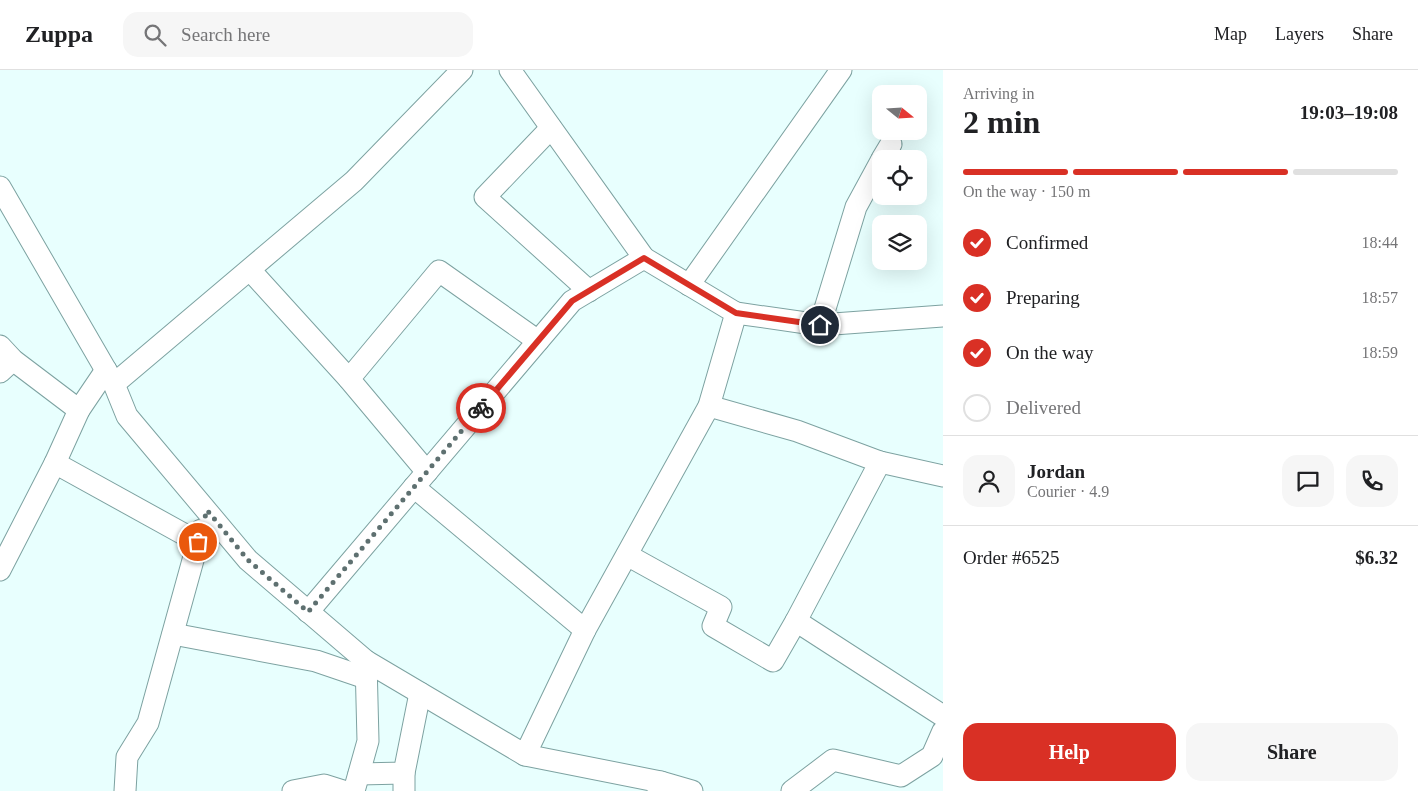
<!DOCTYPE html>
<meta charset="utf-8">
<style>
body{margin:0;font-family:"Times New Roman",serif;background:#f6f6f6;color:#202124;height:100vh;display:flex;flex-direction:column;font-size:19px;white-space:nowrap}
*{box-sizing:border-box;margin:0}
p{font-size:16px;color:#757577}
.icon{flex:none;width:28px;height:28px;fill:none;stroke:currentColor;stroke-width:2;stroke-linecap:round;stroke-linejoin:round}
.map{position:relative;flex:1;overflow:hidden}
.sheet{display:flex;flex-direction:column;background:#fff;width:475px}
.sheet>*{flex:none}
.needle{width:32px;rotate:108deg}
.controls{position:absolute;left:872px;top:15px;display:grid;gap:10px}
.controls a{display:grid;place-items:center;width:55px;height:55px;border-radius:10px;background:#fff;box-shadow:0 5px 20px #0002;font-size:25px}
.pin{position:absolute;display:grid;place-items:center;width:42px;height:42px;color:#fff;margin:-21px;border:2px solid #fff;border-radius:50%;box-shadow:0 1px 5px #0007}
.courier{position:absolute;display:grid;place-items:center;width:50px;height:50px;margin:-25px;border:4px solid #d93025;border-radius:50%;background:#fff;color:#222;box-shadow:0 1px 6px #0007}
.overview em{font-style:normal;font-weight:700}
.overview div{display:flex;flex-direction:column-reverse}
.overview{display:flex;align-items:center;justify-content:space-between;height:85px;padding:0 20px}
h1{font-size:32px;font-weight:700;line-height:38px}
.bar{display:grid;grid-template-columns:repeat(4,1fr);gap:8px 5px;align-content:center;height:60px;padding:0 20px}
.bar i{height:6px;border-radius:4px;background:#e0e0e0}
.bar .current{background:#d93025}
.bar p{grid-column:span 4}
.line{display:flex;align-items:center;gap:12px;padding:0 20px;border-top:1px solid #e0e0e0}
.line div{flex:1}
.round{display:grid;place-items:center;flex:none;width:52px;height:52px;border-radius:15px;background:#f6f6f6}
ol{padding:0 20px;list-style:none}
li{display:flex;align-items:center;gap:15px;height:55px}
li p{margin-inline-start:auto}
li .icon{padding:5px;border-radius:50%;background:#d93025;color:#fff;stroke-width:4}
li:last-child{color:#757577}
li i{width:28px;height:28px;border:2px solid #e0e0e0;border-radius:50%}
.primary-button{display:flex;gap:10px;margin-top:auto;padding:10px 20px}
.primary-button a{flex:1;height:58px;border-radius:15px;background:#d93025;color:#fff;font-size:20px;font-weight:700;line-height:58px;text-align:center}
.primary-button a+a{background:#f6f6f6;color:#202124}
header{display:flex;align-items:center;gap:30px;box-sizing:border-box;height:70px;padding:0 25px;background:#fff;border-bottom:1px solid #e0e0e0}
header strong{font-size:24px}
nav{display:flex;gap:28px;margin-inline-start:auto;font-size:18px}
.search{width:350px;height:45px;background:#f6f6f6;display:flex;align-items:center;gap:12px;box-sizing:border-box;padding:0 18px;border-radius:15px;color:#757577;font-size:19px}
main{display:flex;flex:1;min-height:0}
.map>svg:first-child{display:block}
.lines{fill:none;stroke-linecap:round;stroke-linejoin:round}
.minor-casing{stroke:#7da2a1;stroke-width:23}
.minor{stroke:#fff;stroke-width:21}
.done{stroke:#5e7070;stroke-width:5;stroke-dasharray:0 9}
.route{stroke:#d93025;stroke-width:6}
</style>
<header>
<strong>Zuppa</strong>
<div class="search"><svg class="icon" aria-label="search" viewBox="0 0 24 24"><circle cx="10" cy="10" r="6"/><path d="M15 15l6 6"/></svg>Search here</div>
<nav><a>Map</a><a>Layers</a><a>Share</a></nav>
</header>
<main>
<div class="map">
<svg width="943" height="721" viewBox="0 0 943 721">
<rect width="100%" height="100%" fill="#e8fffe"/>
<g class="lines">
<defs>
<g id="minor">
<path d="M551 58 485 127 589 221"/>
<path d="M882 89 891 74"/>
<path d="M0 117 114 314"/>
<path d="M250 200 349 309"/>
<path d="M689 215 841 0"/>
<path d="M736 243 820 255 943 246"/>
<path d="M820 255 856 137 881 91"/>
<path d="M0 276 13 290 79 340 106 300"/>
<path d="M0 302 13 290"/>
<path d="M709 336 797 361 880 392 943 406"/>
<path d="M79 340 55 393 198 472 201 460"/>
<path d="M880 392 796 551 943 646"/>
<path d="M427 402 349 309 439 201 538 271"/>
<path d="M414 417 585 560"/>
<path d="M627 485 721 537 713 556 773 591 796 551"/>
<path d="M0 500 55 393"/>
<path d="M308 542 572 231 644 188 510 0"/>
<path d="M173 564 316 591 366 608"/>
<path d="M366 591 525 685 585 560 709 336 736 243 644 188"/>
<path d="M525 685 661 712 658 721"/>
<path d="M359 704 404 703 420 623"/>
<path d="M661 712 692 721"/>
<path d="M125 721 127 687 148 653 198 472"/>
<path d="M293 721 324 715 343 721"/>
<path d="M354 721 368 671 366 591 248 490 127 346 114 314 354 111 462 0"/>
<path d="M404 721V703"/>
<path d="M792 721 833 690 901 706 932 686 943 661"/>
</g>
</defs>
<use href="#minor" class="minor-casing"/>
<use href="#minor" class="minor"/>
</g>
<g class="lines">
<path class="done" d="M198 472 207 440 248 490 308 542 481 338"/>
<path class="route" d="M481 338 572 231 644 188 736 243 820 255"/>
</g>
</svg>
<div class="controls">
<a><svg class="needle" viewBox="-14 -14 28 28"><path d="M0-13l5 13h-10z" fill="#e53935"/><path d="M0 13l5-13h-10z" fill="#757577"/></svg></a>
<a><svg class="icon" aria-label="locate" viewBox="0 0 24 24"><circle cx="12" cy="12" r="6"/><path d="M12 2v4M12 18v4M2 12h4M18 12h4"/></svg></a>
<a><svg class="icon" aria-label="layers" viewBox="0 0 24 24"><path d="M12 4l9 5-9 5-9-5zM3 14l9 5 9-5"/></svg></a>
</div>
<div class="pin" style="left:198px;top:472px;background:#ea580c"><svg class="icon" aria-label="bag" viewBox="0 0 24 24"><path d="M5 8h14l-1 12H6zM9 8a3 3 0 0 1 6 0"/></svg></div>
<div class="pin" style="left:820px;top:255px;background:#1f2937"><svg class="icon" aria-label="home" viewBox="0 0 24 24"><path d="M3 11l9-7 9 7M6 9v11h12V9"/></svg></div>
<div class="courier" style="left:481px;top:338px"><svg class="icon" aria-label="bike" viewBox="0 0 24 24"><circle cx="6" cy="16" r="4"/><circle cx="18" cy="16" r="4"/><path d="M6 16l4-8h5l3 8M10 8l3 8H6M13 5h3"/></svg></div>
</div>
<section class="sheet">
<div class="overview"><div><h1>2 min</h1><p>Arriving in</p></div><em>19:03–19:08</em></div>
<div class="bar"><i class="current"></i><i class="current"></i><i class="current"></i><i></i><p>On the way · 150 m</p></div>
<ol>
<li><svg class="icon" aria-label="check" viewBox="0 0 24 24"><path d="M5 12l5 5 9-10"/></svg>Confirmed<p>18:44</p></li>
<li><svg class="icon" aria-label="check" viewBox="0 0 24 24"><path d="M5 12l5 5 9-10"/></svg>Preparing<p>18:57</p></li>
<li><svg class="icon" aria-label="check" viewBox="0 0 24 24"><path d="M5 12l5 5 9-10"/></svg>On the way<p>18:59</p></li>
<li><i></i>Delivered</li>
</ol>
<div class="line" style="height:90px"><a class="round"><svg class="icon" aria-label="person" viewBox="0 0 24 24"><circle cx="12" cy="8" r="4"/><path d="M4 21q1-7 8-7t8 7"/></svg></a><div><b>Jordan</b><p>Courier · 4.9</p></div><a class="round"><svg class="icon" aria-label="chat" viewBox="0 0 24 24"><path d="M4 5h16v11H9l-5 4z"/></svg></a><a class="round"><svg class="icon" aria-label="phone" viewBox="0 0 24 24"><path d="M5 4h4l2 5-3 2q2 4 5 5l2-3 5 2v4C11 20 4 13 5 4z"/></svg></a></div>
<div class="line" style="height:65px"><div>Order #6525</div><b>$6.32</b></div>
<div class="primary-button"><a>Help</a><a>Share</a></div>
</section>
</main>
